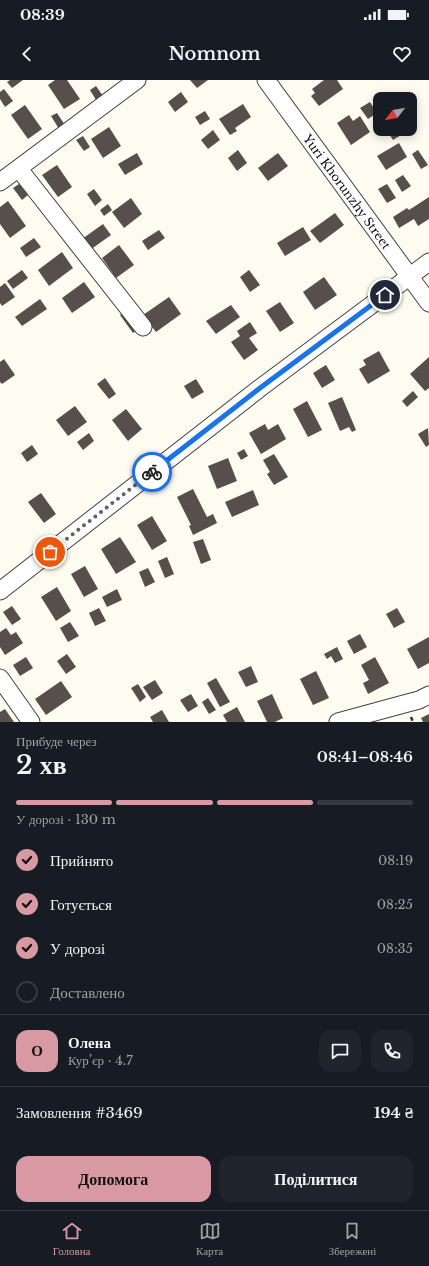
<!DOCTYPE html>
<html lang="uk">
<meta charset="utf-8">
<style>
body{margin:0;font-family:"Libre Baskerville",serif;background:#20242c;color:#f1f3f6;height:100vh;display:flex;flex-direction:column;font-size:15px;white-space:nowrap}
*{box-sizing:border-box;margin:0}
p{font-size:13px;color:#9ea1a6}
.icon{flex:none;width:22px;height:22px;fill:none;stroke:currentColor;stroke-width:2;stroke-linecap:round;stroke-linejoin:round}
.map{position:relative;height:642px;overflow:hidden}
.drawer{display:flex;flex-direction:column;background:#171b24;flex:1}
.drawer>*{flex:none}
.needle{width:26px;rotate:239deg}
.buttons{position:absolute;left:373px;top:12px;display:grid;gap:8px}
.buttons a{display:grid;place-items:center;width:44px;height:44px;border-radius:8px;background:#171b24;box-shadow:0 2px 10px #0003;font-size:20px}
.pin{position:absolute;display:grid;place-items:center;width:34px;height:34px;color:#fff;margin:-17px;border:2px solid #fff;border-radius:50%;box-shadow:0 1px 4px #0007}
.courier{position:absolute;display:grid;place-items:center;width:40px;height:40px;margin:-20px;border:3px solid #1a73e8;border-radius:50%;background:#fff;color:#222;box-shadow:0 1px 5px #0007}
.overview em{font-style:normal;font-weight:600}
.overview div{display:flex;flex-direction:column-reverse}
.overview{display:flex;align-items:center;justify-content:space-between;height:68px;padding:0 16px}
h1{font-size:26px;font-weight:600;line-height:30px}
.bar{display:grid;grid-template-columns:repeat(4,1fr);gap:6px 4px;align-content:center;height:48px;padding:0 16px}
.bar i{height:5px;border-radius:3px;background:#363941}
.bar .current{background:#d899a2}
.bar p{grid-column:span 4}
.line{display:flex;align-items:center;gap:10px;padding:0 16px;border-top:1px solid #363941}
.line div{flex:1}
.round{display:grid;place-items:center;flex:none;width:42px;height:42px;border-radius:12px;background:#20242c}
ol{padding:0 16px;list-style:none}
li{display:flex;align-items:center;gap:12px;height:44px}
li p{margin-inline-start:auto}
li .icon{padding:4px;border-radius:50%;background:#d899a2;color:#111;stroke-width:4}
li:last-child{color:#9ea1a6}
li i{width:22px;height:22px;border:2px solid #363941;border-radius:50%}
.action{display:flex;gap:8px;margin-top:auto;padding:8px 16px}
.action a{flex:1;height:46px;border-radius:12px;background:#d899a2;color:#111;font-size:16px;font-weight:600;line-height:46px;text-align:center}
.action a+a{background:#20242c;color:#f1f3f6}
.status{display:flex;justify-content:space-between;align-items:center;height:28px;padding:0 20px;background:#171b24;direction:ltr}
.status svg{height:11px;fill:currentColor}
header{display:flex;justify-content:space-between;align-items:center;height:52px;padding:0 16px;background:#171b24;font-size:18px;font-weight:600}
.tabs{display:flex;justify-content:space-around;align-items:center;height:56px;border-top:1px solid #363941;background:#171b24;font-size:11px;color:#9ea1a6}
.tabs a{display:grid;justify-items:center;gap:2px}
.tabs .current{color:#d899a2}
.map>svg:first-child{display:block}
.building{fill:#574f4b}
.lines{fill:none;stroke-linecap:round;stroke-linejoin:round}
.minor-casing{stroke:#424242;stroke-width:19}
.path{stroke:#313131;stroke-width:2.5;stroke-dasharray:4 2;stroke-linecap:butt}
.minor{stroke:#fff;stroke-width:17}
.done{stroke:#63625e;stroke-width:4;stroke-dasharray:0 7.2}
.route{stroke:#1a73e8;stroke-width:5}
.labels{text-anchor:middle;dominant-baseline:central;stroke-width:4;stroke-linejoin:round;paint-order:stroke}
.street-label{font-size:12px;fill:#0f0f0f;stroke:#fff}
</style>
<div class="status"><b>08:39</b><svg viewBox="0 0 49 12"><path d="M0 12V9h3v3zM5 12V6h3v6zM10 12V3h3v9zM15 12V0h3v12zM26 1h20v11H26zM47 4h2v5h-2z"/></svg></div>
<header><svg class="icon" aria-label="back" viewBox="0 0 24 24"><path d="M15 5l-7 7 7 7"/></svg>Nomnom<svg class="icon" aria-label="heart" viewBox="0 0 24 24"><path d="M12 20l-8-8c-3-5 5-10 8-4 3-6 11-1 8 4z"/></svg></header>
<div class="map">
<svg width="429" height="642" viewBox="0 0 429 642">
<rect width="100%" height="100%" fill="#fefbf1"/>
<g class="building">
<path d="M10 0H23L12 8 7 2Z"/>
<path d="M55 0H67L80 19 64 29 48 5Z"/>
<path d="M190 0H208L197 8Z"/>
<path d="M324 0H337L343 9 319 26 311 16 315 13 312 9Z"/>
<path d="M96 6 103 16 96 20 90 10Z"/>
<path d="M4 9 13 21 5 27 0 19V12Z"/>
<path d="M181 12 188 22 175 32 168 22Z"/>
<path d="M370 22 377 33 368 39 360 28Z"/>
<path d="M243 24 251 37 235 48 237 51 230 55 219 39Z"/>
<path d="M25 25 42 49 28 59 11 35Z"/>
<path d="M205 31 210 39 200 45 195 37Z"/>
<path d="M57 33 65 45 59 49 51 36Z"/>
<path d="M349 35 353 41 360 36 370 52 351 65 337 43Z"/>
<path d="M109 47 121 66 103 78 91 59Z"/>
<path d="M386 49H404L406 52 393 60Z"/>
<path d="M213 50 220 60 208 69 201 60Z"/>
<path d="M83 56 90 67 84 71 76 60Z"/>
<path d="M399 63 407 77 386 90 377 76Z"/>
<path d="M238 70 247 83 237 91 228 78Z"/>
<path d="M418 70 428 85 421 89 412 74Z"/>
<path d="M137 73 143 84 125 95 118 84Z"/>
<path d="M278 73 288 86 268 101 258 88Z"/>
<path d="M57 85 72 107 58 117 42 95Z"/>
<path d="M403 95 411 106 402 112 395 100Z"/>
<path d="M19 104 28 115 22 120 13 108Z"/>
<path d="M387 104 396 118 387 123 378 109Z"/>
<path d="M94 109 102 120 95 126 87 114Z"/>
<path d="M429 117V139L418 146 414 139 399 148 393 137 407 128 409 130Z"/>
<path d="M131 118 142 134 124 148 112 132Z"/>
<path d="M8 121 26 146 10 158 0 144V127Z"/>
<path d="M108 124 112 130 104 136 100 130Z"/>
<path d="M335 133 344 145 320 163 310 151Z"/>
<path d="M103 144 111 155 90 170 82 159Z"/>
<path d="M303 147 311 160 285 176 277 163Z"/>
<path d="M159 150 165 158 148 170 142 161Z"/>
<path d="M34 158 41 167 26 177 20 168Z"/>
<path d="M119 165 134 185 116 198 102 178Z"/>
<path d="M62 172 73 188 49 206 38 190Z"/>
<path d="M22 190 28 198 13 209 7 201Z"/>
<path d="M249 190 260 205 250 212 240 197Z"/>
<path d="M324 197 337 215 315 230 303 212Z"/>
<path d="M84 202 95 217 72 233 62 218Z"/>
<path d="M5 203 15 217 2 226 0 223V207Z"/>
<path d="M169 217 181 234 156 252 143 235Z"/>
<path d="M40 219 47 229 22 246 15 237Z"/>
<path d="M280 222 294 243 280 252 266 231Z"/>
<path d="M231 225 240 237 216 254 206 241Z"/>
<path d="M131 227 144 245 133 253 120 235Z"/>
<path d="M250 242 257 253 249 258 258 270 244 280 231 262 240 256 237 251Z"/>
<path d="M379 271 390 291 368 304 359 289 366 285 363 280Z"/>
<path d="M429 277V308L425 311 410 294Z"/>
<path d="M4 279 15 295 2 304 0 302V282Z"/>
<path d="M326 285 335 300 322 308 313 293Z"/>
<path d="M105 298 116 314 109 319 97 304Z"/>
<path d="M196 299 204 312 192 319 184 306Z"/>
<path d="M413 311 418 317 407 327 402 321Z"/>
<path d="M342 317 356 350 352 352 349 347 340 351 328 323Z"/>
<path d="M307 321 322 350 308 357 293 329Z"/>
<path d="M75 326 87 342 68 356 56 340Z"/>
<path d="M126 329 142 349 128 361 112 340Z"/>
<path d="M265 344 268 350 278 344 286 359 261 374 249 353Z"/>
<path d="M428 348 429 365 426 367 418 354Z"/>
<path d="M89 353 94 361 83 370 77 362Z"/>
<path d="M32 365 38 374 27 382 21 373Z"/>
<path d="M244 369 248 376 241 380 237 373Z"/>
<path d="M274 374 288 397 274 405 267 394 270 392 263 380Z"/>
<path d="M228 378 237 401 217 409 208 386Z"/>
<path d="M193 409 207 437 213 434 217 443 193 455 189 446 191 445 177 417Z"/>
<path d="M253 410 259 425 232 437 225 422Z"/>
<path d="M41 413 56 434 44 443 28 422Z"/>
<path d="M152 436 167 461 152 470 137 445Z"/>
<path d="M120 457 136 482 116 494 101 469Z"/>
<path d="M203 459 211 480 201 484 193 462Z"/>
<path d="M167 477 174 494 165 498 158 481Z"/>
<path d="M85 486 98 509 84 517 71 494Z"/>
<path d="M148 488 155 502 145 507 139 492Z"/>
<path d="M57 507 71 531 56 541 41 517Z"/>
<path d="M117 509 122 520 107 527 102 517Z"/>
<path d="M12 526 21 539 12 545 3 532Z"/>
<path d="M99 528 106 541 95 546 89 533Z"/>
<path d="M397 528 405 542 394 548 386 534Z"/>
<path d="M70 542 79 556 68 562 60 548Z"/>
<path d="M6 548 11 555 16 552 23 563 5 575 0 567V552Z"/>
<path d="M360 554 367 567 354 574 347 561Z"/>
<path d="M429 557V583L418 589 407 569Z"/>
<path d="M337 567 343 579 335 583 331 576 327 579 324 574Z"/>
<path d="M67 574 76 587 66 594 57 581Z"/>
<path d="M26 577 33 588 20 596 13 585Z"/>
<path d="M375 577 389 603 368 614 363 603 369 600 361 585Z"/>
<path d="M251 586 258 602 246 607 238 592Z"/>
<path d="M316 591 329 618 313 625 300 599Z"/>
<path d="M216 598 230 622 220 627 207 603Z"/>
<path d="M155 600 163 613 152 620 143 607Z"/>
<path d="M61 601 72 617 46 635 35 619Z"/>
<path d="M138 604 146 617 140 622 131 608Z"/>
<path d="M191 614 198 626 188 632 180 620Z"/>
<path d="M272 614 283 638 275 642H267L257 621Z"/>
<path d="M208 618 216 630 209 634 202 622Z"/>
<path d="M237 627 245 642H227L223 635Z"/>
<path d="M5 629 14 642H0V632Z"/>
<path d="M162 630 169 642H153L150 637Z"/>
<path d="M429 634V642H423L421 638Z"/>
</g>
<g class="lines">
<defs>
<g id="minor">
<path id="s1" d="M266 0 429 223"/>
<path d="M19 89 143 247"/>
<path d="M0 102 137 0"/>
<path d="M0 511 260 308 429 182"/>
<path d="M0 598 31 642"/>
<path d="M338 642 404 624 419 620 429 615"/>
</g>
</defs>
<use href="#minor" class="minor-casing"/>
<path class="path" d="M411 637 413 642"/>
<use href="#minor" class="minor"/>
</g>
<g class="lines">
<path class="done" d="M50 472 152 392"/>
<path class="route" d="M152 392 260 308 385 215"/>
</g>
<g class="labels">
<g class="street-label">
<text stroke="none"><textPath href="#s1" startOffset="138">Yuri Khorunzhy Street</textPath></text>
</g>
</g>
</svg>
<div class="buttons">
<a><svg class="needle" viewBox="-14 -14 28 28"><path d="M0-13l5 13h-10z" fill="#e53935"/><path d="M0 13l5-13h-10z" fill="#9ea1a6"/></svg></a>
</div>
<div class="pin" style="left:50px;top:472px;background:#ea580c"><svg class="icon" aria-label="bag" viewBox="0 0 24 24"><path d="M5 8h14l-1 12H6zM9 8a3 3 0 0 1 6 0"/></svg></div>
<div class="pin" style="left:385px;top:215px;background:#1f2937"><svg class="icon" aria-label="home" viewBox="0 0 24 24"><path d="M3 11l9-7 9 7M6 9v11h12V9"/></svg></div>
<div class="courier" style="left:152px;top:392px"><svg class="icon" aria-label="bike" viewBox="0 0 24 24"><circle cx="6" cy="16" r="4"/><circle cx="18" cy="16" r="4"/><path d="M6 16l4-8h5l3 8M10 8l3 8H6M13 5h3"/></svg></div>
</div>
<section class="drawer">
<div class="overview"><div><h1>2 хв</h1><p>Прибуде через</p></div><em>08:41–08:46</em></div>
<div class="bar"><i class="current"></i><i class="current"></i><i class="current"></i><i></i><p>У дорозі · 130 m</p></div>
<ol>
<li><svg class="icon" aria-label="check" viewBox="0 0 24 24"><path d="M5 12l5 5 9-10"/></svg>Прийнято<p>08:19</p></li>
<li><svg class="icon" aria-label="check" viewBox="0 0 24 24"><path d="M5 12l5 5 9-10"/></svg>Готується<p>08:25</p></li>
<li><svg class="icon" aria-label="check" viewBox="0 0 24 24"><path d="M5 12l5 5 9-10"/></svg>У дорозі<p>08:35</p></li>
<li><i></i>Доставлено</li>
</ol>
<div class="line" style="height:72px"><b class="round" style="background:#d899a2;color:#111">О</b><div><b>Олена</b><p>Кур’єр · 4.7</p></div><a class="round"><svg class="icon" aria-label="chat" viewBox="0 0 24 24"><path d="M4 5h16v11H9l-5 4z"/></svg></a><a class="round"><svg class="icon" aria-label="phone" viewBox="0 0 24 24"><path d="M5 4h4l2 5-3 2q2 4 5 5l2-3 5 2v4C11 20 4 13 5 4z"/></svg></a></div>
<div class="line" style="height:52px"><div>Замовлення #3469</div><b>194 ₴</b></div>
<div class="action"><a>Допомога</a><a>Поділитися</a></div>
</section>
<nav class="tabs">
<a class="current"><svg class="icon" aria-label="home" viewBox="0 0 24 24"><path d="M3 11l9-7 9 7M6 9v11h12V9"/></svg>Головна</a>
<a><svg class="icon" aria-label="map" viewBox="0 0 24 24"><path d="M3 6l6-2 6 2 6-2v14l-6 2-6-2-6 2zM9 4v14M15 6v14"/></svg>Карта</a>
<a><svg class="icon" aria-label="saved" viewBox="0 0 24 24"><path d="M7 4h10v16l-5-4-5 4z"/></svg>Збережені</a>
</nav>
